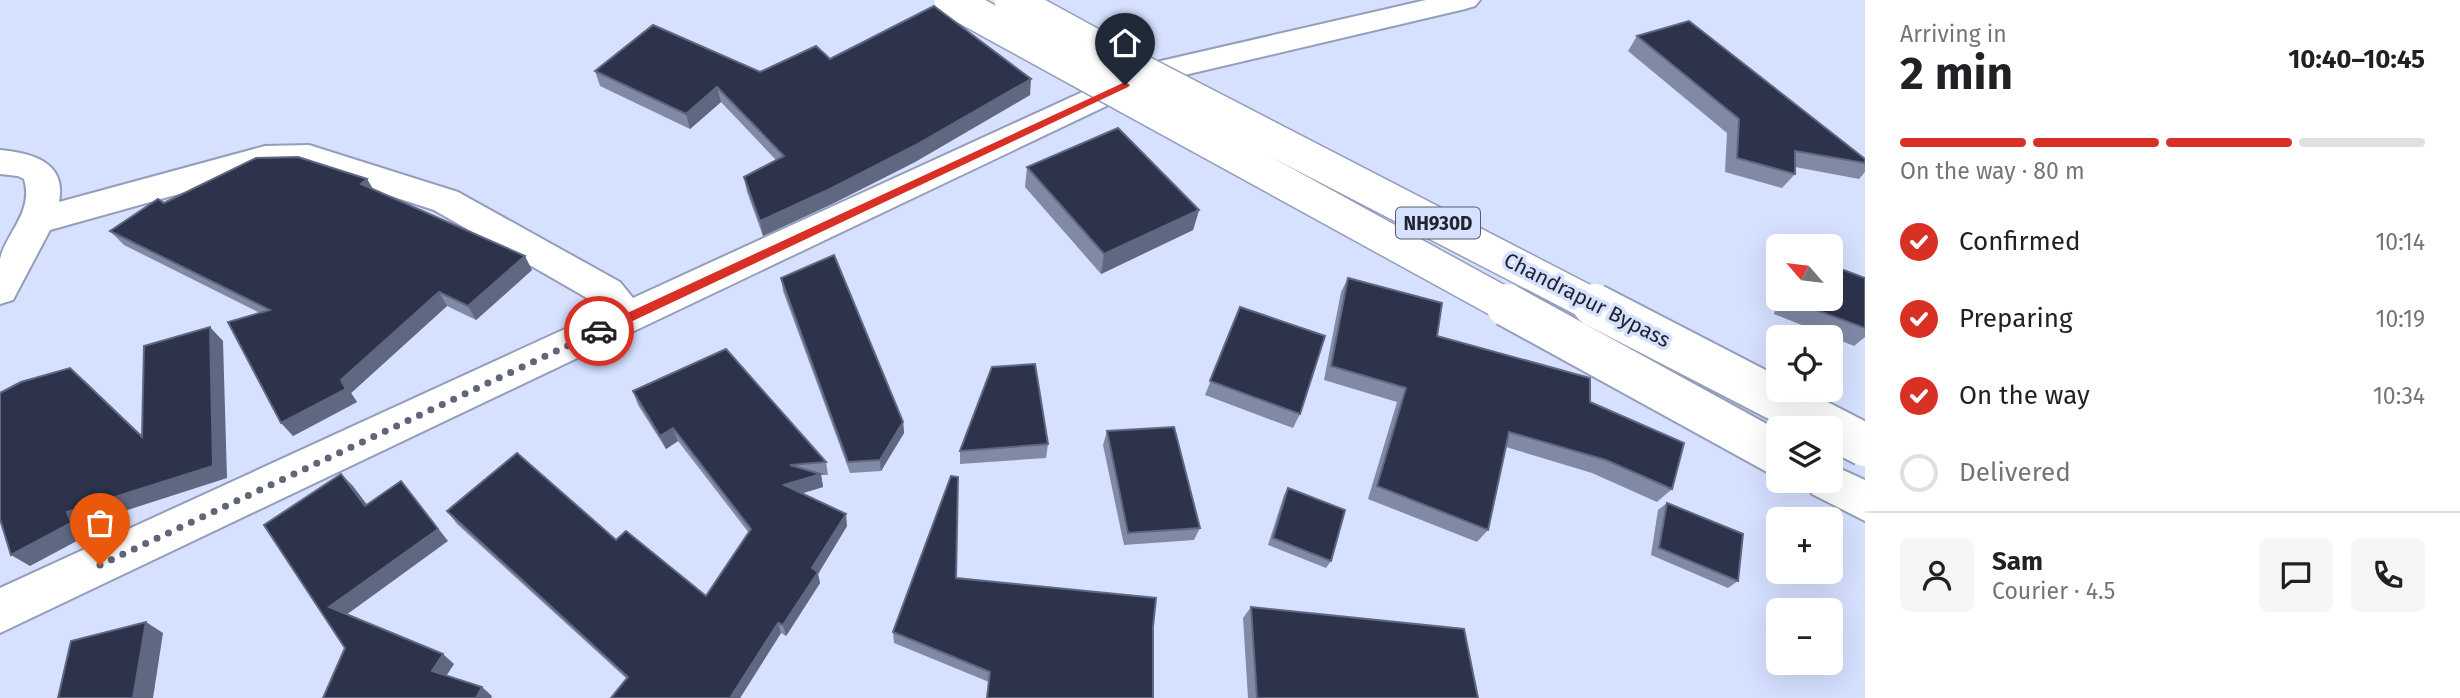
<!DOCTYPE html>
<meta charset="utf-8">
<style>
body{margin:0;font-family:"Fira Sans",sans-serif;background:#f6f6f6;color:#202124;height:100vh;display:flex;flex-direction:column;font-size:26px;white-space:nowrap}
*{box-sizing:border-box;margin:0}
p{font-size:23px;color:#757577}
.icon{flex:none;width:38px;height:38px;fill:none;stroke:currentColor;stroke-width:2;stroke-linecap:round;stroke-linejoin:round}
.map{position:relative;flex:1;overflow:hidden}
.drawer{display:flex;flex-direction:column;background:#fff;width:595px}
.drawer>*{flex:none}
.needle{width:46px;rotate:298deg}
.tools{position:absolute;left:1766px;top:234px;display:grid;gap:14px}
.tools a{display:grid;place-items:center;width:77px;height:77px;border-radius:10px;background:#fff;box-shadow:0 7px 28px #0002;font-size:35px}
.pin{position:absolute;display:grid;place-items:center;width:60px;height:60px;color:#fff;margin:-72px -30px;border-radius:50% 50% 50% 0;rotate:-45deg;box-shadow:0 0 7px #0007}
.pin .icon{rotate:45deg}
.courier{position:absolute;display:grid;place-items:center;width:70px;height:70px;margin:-35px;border:5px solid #d93025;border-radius:50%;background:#fff;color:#222;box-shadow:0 2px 9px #0007}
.overview em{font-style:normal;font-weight:700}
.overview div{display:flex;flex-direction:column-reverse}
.overview{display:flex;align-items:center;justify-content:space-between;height:119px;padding:0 35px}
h1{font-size:46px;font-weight:700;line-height:52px}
.bar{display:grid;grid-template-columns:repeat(4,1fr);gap:10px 7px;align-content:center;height:84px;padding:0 35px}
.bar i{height:9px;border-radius:5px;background:#e0e0e0}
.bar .active{background:#d93025}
.bar p{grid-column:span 4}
.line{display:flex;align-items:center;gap:18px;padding:0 35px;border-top:2px solid #e0e0e0}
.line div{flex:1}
.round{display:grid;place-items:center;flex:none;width:74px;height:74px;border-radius:10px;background:#f6f6f6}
ol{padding:0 35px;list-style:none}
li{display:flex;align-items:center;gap:21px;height:77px}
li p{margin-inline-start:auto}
li .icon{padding:7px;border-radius:50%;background:#d93025;color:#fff;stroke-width:4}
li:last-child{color:#757577}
li i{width:38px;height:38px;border:4px solid #e0e0e0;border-radius:50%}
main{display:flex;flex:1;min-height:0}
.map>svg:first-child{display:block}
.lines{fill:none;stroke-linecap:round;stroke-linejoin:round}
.minor-casing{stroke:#949eba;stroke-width:4}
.highway-casing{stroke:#949eba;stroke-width:4}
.minor{fill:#fff;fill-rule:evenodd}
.highway{fill:#fff;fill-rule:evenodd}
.highway-bridge-far1-casing{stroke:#949eba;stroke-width:36;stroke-linecap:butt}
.highway-bridge-casing{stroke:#949eba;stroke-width:46;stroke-linecap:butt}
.highway-bridge-far1{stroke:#fff;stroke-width:33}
.highway-bridge{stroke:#fff;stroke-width:42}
.wall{fill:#818aa5}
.shaded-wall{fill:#5f6781}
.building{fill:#2c334b;stroke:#5f6781;stroke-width:2}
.route{fill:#d93025}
.done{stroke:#606678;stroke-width:7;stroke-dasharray:0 12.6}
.labels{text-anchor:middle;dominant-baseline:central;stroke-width:7;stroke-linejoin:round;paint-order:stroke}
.shield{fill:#d6e0ff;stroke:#575c6d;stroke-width:2}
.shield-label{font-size:19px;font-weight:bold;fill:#20242f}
.street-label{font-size:21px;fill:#20242f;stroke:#d6e0ff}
</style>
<main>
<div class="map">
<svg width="1865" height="698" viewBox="0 0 1865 698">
<rect width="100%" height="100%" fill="#d6e0ff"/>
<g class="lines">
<defs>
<path id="minor" d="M1426 0H1480L1475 6 1465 9 1159 81 0 633V588L602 312 594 302 434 210 308 169 265 170 50 230 13 300 0 304C0 290 0 272 0 259 6 233 34 212 24 179L18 176 0 174V150C32 153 67 162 59 202L265 146 309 145 458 192 620 282 633 298 1139 66Z"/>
<path id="highway" d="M1830 464 1865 480V521L1812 494 1806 481H1830Z"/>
</defs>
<use href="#minor" class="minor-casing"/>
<use href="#highway" class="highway-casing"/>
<use href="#minor" class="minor"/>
<use href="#highway" class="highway"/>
<defs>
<g id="highway-bridge-far1">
<path d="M951 0 1510 307"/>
<path d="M1011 0 1148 75 1597 307"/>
</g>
<g id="highway-bridge">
<path d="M1507 305 1778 454"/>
<path d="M1594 305 1865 445"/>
</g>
</defs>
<use href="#highway-bridge-far1" class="highway-bridge-far1-casing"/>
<use href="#highway-bridge" class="highway-bridge-casing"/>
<use href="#highway-bridge-far1" class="highway-bridge-far1"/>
<use href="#highway-bridge" class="highway-bridge"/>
</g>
<g class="wall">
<path d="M1637 36 1865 159V172L1859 179 1795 167V174L1782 188 1725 172 1727 133 1628 51Z"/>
<path d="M830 59 1030 95 915 162 832 204 763 236 747 192 744 177 776 160 721 102 690 129 600 86 595 71 760 72Z"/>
<path d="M1027 167 1199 210 1193 230 1101 274 1025 187Z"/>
<path d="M367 179 373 190 532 270 476 320 447 306 351 393 357 402 293 436 260 313 124 245 110 231 164 203Z"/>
<path d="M781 278 903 422 904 433 881 471 850 473 783 291Z"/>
<path d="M1348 278 1437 336 1590 402 1672 489 1657 502 1592 473 1506 447 1488 530 1477 542 1368 499 1397 402 1324 380 1341 292Z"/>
<path d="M1778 294V299H1830L1865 328V337L1854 346 1774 314Z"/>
<path d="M1240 307 1300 414 1293 428 1205 395Z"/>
<path d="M633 391 826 462 828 475H821L823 487 801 493 847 526 818 574 820 583 786 636 781 633 740 698H611L627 679 457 524 447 511 616 540 706 596 749 533 678 441 666 449 638 405Z"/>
<path d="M1107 431 1200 528 1194 540 1124 545 1103 445Z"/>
<path d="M1048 444 1046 458 960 464V451Z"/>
<path d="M1288 488 1331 561 1326 568 1268 545 1284 495Z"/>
<path d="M1667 503 1738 581 1728 588 1651 555 1658 510Z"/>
<path d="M956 578 1156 598 989 682 894 643 893 632Z"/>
<path d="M1251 607 1478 698H1248L1243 618Z"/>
</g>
<g class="shaded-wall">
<path d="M1031 79 1030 95 915 162 832 204 763 236 760 221Z"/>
<path d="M717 87 721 102 690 129 686 114Z"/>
<path d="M367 179 376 194 361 184Z"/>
<path d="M1199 210 1193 230 1101 274 1104 254Z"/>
<path d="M525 256 532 270 476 320 468 306Z"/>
<path d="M439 292 447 306 351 393 357 402 293 436 281 423 341 380Z"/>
<path d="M210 327 223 341 227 478 84 524 88 535 30 566 11 555 67 512 213 466Z"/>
<path d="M70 368 85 381 157 450 142 437Z"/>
<path d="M903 422 904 433 881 471 880 460Z"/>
<path d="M673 428 678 441 666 449 660 436Z"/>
<path d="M341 474 353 486 377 518 365 506Z"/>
<path d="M821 474 823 487 787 498 784 485Z"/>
<path d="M401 481 448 541 342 618 329 607Z"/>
<path d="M846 514 847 526 818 574 820 583 786 636 783 625 812 568Z"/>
<path d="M146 622 163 633 153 698H133Z"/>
<path d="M778 623 781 633 740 698H730Z"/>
<path d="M443 654 454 664 443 681 432 671Z"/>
<path d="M482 687 492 696 491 698H476Z"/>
</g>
<g class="building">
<path d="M934 6 1031 79 914 146 830 189 760 221 744 177 784 156 717 87 686 114 595 71 653 25 760 72 816 46 830 59Z"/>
<path d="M1689 21 1865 159V163L1795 151V174L1737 158 1739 119 1637 36Z"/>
<path d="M1118 128 1199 210 1104 254 1027 167Z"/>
<path d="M298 157 367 179 361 184 525 256 468 306 439 292 341 380 346 389 281 423 228 322 270 310 110 231 158 199 164 203 256 158Z"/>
<path d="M834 255 903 422 880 460 848 462 781 278Z"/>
<path d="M1830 265 1865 278V328L1789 300 1830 299Z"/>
<path d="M1348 278 1442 303 1437 336 1590 378V402L1684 443 1672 489 1606 460 1509 432 1488 530 1377 486 1406 388 1331 366Z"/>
<path d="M1240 307 1325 336 1300 414 1210 381Z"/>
<path d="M210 327 213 466 67 512 71 523 11 555 0 519V393L21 382 70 368 142 437 144 346Z"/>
<path d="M726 349 826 462 790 465 821 474 784 485 846 514 812 568 818 572 783 625 778 623 730 698H611L628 677 447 511 517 453 616 540 626 531 706 596 751 529 673 428 660 436 633 391Z"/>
<path d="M1035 364 1048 444 960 451 992 367Z"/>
<path d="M1174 427 1200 528 1128 533 1107 431Z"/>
<path d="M341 474 365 506 401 481 438 529 329 607 443 654 432 671 482 687 476 698H323L345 648 264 525Z"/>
<path d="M951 476 958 477 956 578 1156 598 1153 627V698H987L990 672 893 632Z"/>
<path d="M1288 488 1345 510 1331 561 1273 538Z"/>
<path d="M1667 503 1743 534 1738 581 1659 548Z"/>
<path d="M1251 607 1464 629 1478 698H1257Z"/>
<path d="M146 622 133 698H58L71 641Z"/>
</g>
<path class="route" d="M1125 82 1130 85 1128 87 603 335H595L593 331 595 328Z"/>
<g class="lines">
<path class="done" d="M100 565 599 331"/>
</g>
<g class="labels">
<rect class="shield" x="1396" y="207.5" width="84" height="31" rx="5"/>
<g class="shield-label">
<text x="1438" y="223">NH930D</text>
</g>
<g class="street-label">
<text transform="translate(1587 300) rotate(27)">Chandrapur Bypass</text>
</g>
</g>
</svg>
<div class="tools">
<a><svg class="needle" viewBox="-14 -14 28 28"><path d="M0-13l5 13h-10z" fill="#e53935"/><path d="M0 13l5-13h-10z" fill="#757577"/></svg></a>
<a><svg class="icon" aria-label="locate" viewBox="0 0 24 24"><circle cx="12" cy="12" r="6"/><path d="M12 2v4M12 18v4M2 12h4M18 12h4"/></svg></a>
<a><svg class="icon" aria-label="layers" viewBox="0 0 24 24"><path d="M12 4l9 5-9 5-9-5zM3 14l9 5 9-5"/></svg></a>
<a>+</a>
<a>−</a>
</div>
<div class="pin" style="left:100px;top:565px;background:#ea580c"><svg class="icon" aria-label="bag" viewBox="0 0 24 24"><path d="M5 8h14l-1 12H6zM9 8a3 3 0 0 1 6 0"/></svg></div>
<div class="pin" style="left:1125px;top:85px;background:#1f2937"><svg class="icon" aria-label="home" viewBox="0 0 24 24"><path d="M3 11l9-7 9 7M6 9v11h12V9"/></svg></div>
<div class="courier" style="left:599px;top:331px"><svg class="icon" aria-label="car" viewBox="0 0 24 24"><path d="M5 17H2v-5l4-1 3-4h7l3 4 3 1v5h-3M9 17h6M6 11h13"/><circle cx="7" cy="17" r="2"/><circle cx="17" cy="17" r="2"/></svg></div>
</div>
<section class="drawer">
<div class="overview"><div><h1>2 min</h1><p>Arriving in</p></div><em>10:40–10:45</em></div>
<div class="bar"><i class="active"></i><i class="active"></i><i class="active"></i><i></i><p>On the way · 80 m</p></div>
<ol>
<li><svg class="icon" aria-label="check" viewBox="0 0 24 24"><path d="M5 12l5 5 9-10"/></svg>Confirmed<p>10:14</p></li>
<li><svg class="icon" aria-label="check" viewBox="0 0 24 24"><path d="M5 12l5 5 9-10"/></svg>Preparing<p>10:19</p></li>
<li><svg class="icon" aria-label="check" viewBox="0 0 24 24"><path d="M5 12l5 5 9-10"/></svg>On the way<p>10:34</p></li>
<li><i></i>Delivered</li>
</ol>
<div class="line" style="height:126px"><a class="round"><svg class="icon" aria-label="person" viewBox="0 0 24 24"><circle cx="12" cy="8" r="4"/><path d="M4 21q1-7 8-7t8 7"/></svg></a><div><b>Sam</b><p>Courier · 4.5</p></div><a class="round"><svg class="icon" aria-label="chat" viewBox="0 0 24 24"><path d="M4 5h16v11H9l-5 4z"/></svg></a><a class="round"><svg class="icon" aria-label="phone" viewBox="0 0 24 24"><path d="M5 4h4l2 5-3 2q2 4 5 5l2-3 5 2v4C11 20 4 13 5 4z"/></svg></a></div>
</section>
</main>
